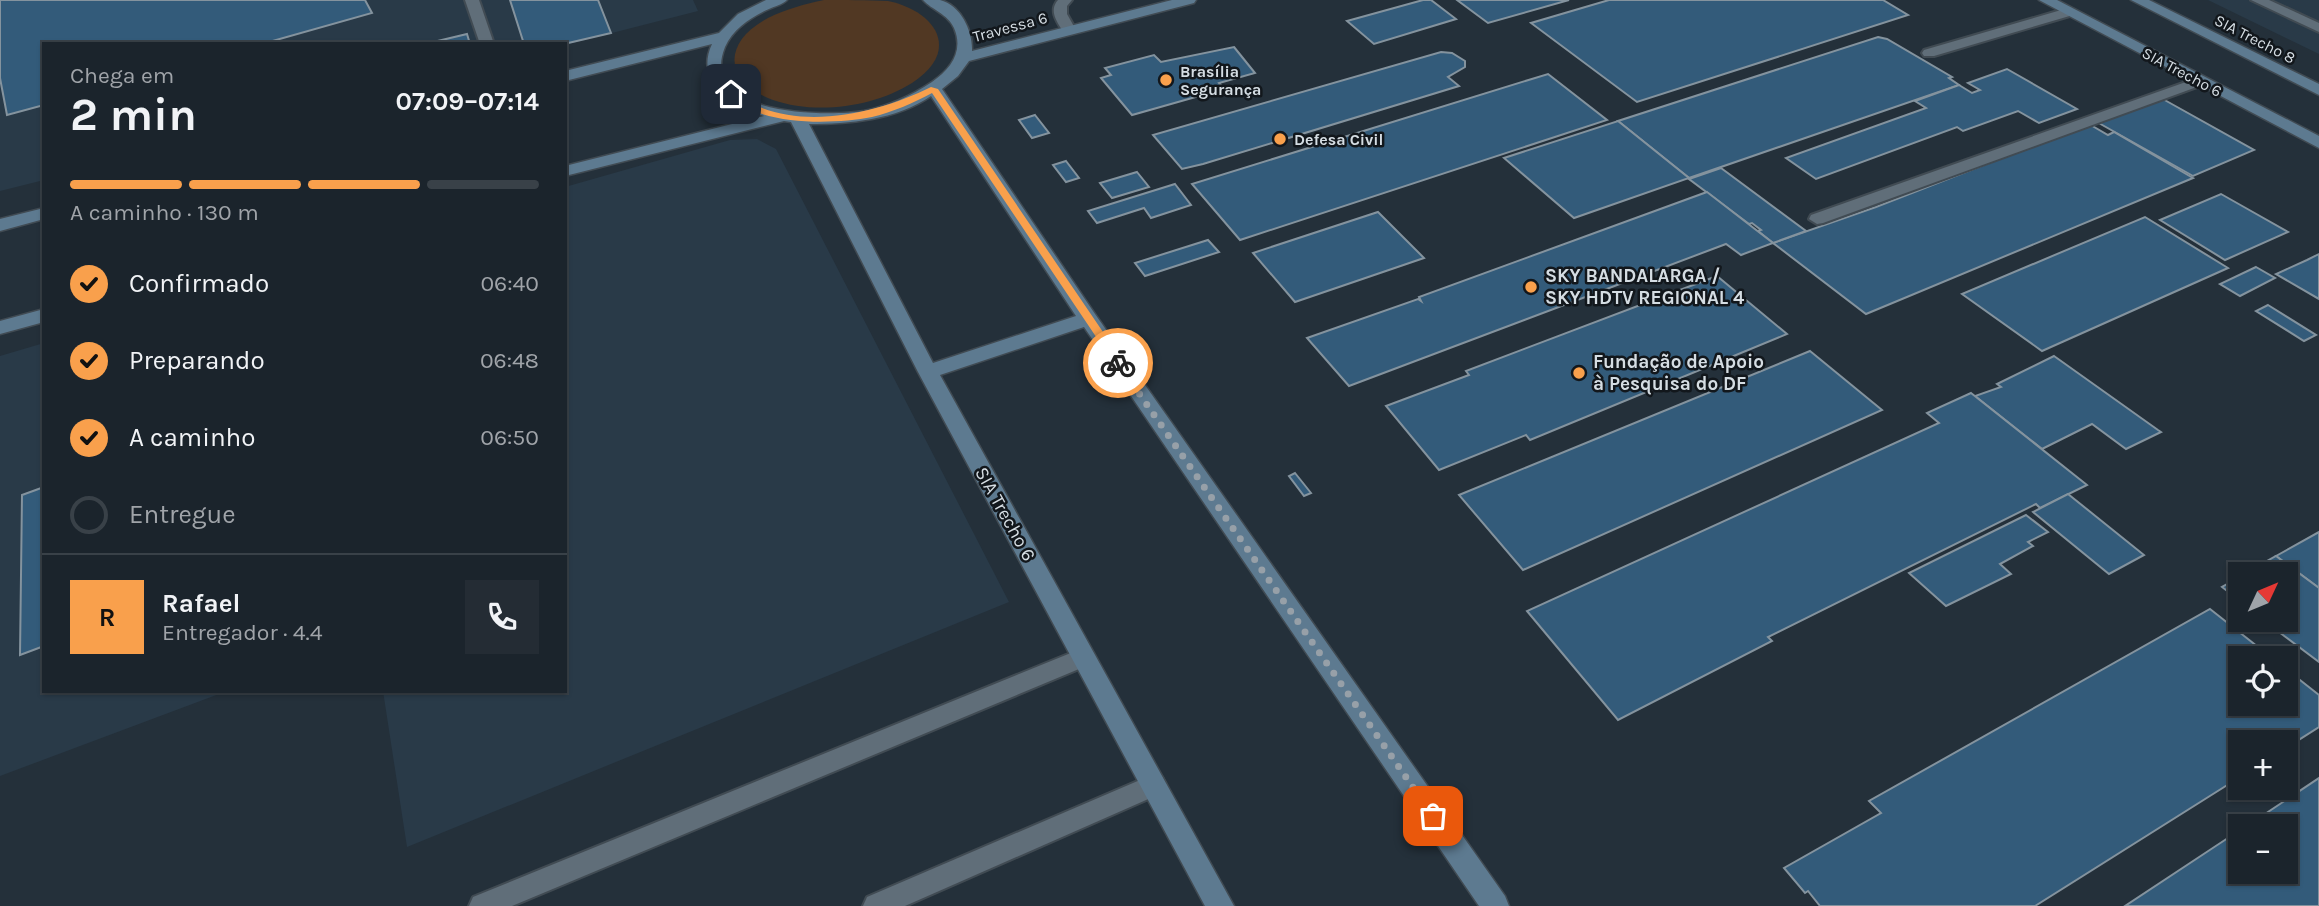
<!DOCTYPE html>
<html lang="pt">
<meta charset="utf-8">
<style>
body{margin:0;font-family:Karla,sans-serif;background:#242c34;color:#f1f3f6;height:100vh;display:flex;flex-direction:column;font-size:26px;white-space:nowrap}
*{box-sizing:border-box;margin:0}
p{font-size:23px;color:#a0a4a9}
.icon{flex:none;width:38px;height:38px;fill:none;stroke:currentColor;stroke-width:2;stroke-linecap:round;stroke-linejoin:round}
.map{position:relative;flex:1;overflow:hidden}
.details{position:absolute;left:42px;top:42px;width:525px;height:651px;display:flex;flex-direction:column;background:#1b242c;border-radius:0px;box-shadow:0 2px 5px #0004,0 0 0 2px #394148}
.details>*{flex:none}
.needle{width:46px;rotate:46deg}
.controls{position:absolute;left:2228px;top:562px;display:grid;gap:14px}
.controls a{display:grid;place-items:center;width:70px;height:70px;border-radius:0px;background:#1b242c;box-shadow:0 2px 5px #0004,0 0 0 2px #394148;font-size:35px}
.pin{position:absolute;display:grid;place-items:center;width:60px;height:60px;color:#fff;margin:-30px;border-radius:14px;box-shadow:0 4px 10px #0006}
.courier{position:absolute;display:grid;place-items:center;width:70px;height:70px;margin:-35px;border:5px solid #f9a04c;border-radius:50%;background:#fff;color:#222;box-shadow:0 2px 9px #0007}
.overview em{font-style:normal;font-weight:700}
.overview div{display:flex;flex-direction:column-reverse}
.overview{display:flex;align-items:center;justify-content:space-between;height:119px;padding:0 28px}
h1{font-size:46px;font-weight:700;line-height:52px}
.bar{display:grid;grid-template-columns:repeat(4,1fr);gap:10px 7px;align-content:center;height:84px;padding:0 28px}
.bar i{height:9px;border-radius:5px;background:#394148}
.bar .on{background:#f9a04c}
.bar p{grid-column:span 4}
.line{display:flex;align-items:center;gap:18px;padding:0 28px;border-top:2px solid #394148}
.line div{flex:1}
.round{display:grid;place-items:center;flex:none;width:74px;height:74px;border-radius:0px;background:#242c34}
ol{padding:0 28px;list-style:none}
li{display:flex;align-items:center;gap:21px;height:77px}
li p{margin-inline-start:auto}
li .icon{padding:7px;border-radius:50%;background:#f9a04c;color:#111;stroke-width:4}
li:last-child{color:#a0a4a9}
li i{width:38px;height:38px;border:4px solid #394148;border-radius:50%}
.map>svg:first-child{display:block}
.built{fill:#293a48}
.green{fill:#513823}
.building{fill:#335b7a;stroke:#84939e;stroke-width:2}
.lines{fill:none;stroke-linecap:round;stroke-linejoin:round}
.lane-casing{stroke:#414b53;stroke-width:4}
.secondary-casing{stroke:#414b53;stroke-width:3}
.lane{fill:#606e79;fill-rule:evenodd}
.secondary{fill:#5d7a90;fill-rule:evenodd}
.route{fill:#f9a04c}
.done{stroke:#97a0a8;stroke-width:7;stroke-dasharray:0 12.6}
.poi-dot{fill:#f9a04c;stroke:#12171c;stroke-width:2.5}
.labels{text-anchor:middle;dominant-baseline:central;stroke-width:5;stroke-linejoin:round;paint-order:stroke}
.far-street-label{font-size:16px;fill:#d5dde3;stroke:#12171c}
.far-poi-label{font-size:16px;font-weight:bold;fill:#d5dde3;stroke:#12171c;text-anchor:start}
.poi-label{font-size:19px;font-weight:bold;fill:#d5dde3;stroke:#12171c;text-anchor:start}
.street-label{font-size:19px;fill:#d5dde3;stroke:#12171c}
</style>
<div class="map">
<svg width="2319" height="906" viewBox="0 0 2319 906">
<rect width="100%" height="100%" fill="#24303a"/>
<g class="built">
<path d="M0 0H693L698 11 565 45 44 44V180L0 191Z"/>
<path d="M2208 0H2319V54Z"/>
<path d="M757 139 776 149 1009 602 407 847 383 691H565V187L730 140Z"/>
<path d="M44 343V691H227L0 776V356Z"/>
</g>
<path class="green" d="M824 0C845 0 868 0 888 1 936 11 962 51 912 83 874 107 816 115 773 100 723 82 722 42 768 18 786 9 805 4 824 0Z"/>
<g class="building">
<path d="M0 0H365L372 13 262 44H44V105L7 115 0 78Z"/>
<path d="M510 0H598L611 33 564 44H524Z"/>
<path d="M1423 0H1431L1456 19 1374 44 1347 21Z"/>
<path d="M1457 0H1569L1488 23Z"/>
<path d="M1609 0H1883L1908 15 1637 102 1531 23Z"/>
<path d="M467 34 470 44H425Z"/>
<path d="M1878 37 1887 39 1952 77 1949 78 1959 85 1689 178 1618 121Z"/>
<path d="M1234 47 1255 73 1219 83 1224 89 1132 115 1101 78 1111 75 1105 68 1154 55 1161 62Z"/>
<path d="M1441 52 1452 53 1465 61V67L1448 77 1459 86 1203 164 1182 169 1153 135Z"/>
<path d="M2007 69 2077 109 2039 123 2018 111 1963 131 1957 127 1816 179 1786 158 1926 108 1915 101 1959 85 1972 93 1980 90 1968 83Z"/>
<path d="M1548 74 1607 120 1240 240 1192 184Z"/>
<path d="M2161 98 2254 150 2193 176 2097 122Z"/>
<path d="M1035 115 1049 133 1032 138 1019 120Z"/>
<path d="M1618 121 1689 178 1574 218 1504 158Z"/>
<path d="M2089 124 2108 135 2114 132 2193 178 1866 314 1773 243 1876 207Z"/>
<path d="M1066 161 1079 178 1066 182 1053 165Z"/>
<path d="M1721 168 1806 231 1773 243 1758 231 1761 230 1752 223 1749 224 1689 179Z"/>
<path d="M1137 172 1149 187 1112 198 1100 183Z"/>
<path d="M1175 184 1191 205 1151 218 1144 208 1097 223 1088 211Z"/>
<path d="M1707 192 1773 243 1741 255 1726 244 1349 386 1307 338 1418 299 1421 301 1419 297Z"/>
<path d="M2221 194 2244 207 2288 232 2225 260 2160 220Z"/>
<path d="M1378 212 1424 258 1295 302 1253 253Z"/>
<path d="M2145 217 2228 268 2042 351 1962 294Z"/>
<path d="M1208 240 1219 252 1145 276 1135 263Z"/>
<path d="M2319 254V299L2276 274 2307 260Z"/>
<path d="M2256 267 2275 278 2240 296 2220 284Z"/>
<path d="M1717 276 1787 334 1530 440 1526 435 1439 470 1386 406 1469 375 1466 371Z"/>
<path d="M2268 305 2316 335 2304 341 2256 311Z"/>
<path d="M1810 351 1882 410 1523 570 1459 495Z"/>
<path d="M2054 356 2158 430 2161 432 2126 449 2092 424 2042 449 1975 396 2001 387 1997 384Z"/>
<path d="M1971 393 2087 485 2040 508 2036 504 1768 637 1772 641 1618 720 1527 611 1939 423 1927 413Z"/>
<path d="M1295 473 1311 493 1304 496 1289 476Z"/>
<path d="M44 487V646L20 655 22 495Z"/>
<path d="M2068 494 2144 555 2109 574 2033 512Z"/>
<path d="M2026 515 2048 532 2028 542 2033 546 2000 564 2011 574 1946 606 1909 573Z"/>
<path d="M2319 532V588L2276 556Z"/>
<path d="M2276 556 2319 588V662L2263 620H2286V574H2244Z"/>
<path d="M2240 577V601L2222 587Z"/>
<path d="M2210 609 2272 658H2240V704H2286V669L2319 695V727L2286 748V742H2240V777L2035 906H1820L1808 891 1805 893 1784 868 1881 813 1869 801Z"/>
<path d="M2319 778V906H2125L2240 830V872H2286V826H2247Z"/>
</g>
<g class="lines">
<defs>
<g id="lane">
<path d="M465 0H479L494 44H480Z"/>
<path d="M1058 0H1072L1067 6V14L1076 30 1074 33H1064C1058 23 1048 11 1058 0Z"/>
<path d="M2251 0H2269L2319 23V32Z"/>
<path d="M2068 8 2075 12 2073 15 1934 56H1924L1922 53 1924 50Z"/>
<path d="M2200 77 2207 81 2205 84 1823 223 1817 224 1809 219 1811 215Z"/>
<path d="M1083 648 1091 650 1094 657 1091 664 512 906H469L473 897Z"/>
<path d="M1154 774 1162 777 1166 785 1162 793 905 906H863L867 897Z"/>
</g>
<g id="secondary">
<path d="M766 0H787C782 5 775 6 769 9 751 17 733 29 725 47 697 116 826 117 864 111 889 106 911 96 932 82 951 69 964 51 954 28 948 14 932 10 923 0 928 0 935 0 940 0 961 5 973 32 972 51L1172 0H1196L1194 3 969 61 958 76 942 89 1095 314 1505 896 1509 906H1479L1084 327 940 375 1234 906H1205L918 372 791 122 784 121 565 176V166L764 116C732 106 694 83 712 44L565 81V71L719 33 738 14ZM931 96 1076 316 933 363 809 124C849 124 896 120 931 96Z"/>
<path d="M2039 0H2057L2319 136V148Z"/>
<path d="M2131 0H2149L2319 84V95Z"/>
<path d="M44 208V219L0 231V219Z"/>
<path d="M44 309V322L0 334V321Z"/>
</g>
</defs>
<use href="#lane" class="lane-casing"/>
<use href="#secondary" class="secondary-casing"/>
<use href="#lane" class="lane"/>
<use href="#secondary" class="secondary"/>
</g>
<path class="route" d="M931 87 938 89 1122 360V365H1115L932 93C913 103 893 112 872 117 830 125 758 126 727 94L734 92C788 135 875 115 931 87Z"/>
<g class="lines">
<path class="done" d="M1118 363 1433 816"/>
</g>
<g class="poi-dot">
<circle cx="1166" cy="80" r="7"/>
<circle cx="1280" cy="139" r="7"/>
<circle cx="1531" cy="287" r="7"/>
<circle cx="1579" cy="373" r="7"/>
</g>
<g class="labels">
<g class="far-street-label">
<text transform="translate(1010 27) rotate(-15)">Travessa 6</text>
<text transform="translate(2255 39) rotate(27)">SIA Trecho 8</text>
<text transform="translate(2182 72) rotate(28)">SIA Trecho 6</text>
</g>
<g class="far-poi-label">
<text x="1180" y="71">Brasília<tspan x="1180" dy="18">Segurança</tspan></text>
<text x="1294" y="139">Defesa Civil</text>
</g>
<g class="poi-label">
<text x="1545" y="276">SKY BANDALARGA /<tspan x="1545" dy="22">SKY HDTV REGIONAL 4</tspan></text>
<text x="1593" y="362">Fundação de Apoio<tspan x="1593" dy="22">à Pesquisa do DF</tspan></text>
</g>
<g class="street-label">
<text transform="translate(1005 514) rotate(61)">SIA Trecho 6</text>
</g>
</g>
</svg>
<div class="controls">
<a><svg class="needle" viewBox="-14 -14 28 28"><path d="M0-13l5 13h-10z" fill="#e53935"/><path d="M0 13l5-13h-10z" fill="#a0a4a9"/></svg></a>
<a><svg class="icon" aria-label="locate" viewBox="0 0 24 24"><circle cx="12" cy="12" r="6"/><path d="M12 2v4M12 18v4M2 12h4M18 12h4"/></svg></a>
<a>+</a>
<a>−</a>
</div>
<div class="pin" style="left:1433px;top:816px;background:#ea580c"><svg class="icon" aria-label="bag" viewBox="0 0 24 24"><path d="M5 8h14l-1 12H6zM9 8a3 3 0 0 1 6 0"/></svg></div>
<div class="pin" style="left:731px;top:94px;background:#1f2937"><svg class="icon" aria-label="home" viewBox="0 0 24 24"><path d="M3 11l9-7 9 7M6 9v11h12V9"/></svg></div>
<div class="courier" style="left:1118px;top:363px"><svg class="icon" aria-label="bike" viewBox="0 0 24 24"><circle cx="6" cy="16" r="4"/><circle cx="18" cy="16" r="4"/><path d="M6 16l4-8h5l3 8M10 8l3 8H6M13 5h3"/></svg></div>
<section class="details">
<div class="overview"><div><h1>2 min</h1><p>Chega em</p></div><em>07:09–07:14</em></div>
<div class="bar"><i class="on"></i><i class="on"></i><i class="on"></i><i></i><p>A caminho · 130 m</p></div>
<ol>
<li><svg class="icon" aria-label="check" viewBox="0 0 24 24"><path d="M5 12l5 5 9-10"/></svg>Confirmado<p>06:40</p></li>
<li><svg class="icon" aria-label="check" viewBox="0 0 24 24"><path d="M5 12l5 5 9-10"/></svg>Preparando<p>06:48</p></li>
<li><svg class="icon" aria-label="check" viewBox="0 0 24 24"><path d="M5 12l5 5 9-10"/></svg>A caminho<p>06:50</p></li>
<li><i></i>Entregue</li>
</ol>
<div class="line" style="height:126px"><b class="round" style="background:#f9a04c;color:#111">R</b><div><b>Rafael</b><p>Entregador · 4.4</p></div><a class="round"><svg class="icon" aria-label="phone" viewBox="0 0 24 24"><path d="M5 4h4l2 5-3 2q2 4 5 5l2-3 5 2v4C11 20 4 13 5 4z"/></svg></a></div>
</section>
</div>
